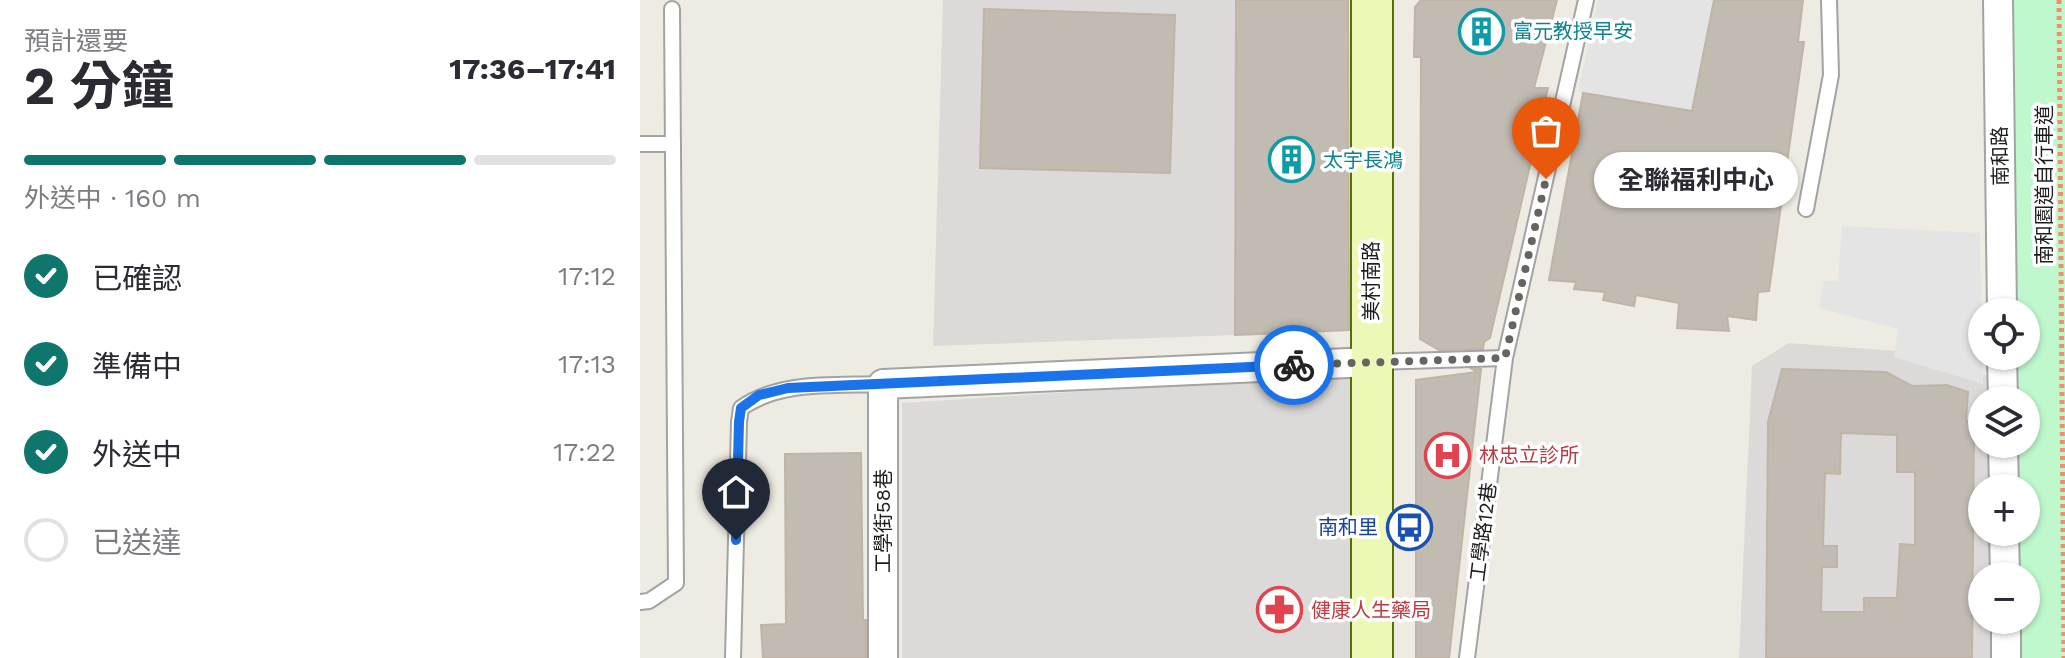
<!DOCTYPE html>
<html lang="zh-TW">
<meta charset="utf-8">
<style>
body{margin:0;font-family:"Work Sans","Noto Sans TC",sans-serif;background:#f2f2f3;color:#2b2b33;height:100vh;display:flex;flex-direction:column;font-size:30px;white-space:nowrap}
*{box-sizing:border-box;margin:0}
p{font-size:26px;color:#7c7c81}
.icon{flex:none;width:44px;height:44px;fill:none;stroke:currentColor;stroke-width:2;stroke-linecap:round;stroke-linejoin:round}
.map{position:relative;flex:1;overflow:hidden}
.side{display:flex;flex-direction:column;background:#fff;width:640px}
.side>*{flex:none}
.tools{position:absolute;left:1328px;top:298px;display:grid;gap:16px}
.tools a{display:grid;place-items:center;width:72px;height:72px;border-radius:50%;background:#fff;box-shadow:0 2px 6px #0004;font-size:40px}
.pin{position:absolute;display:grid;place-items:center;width:68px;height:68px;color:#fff;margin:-82px -34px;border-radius:50% 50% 50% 0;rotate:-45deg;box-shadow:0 0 8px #0007}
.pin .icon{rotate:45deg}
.courier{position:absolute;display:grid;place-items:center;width:80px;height:80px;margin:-40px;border:6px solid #1a73e8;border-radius:50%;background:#fff;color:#222;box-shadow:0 2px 10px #0007}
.bubble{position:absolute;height:56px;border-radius:28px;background:#fff;box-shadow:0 2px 6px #0004;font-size:26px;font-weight:700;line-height:56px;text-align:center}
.overview em{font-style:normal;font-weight:700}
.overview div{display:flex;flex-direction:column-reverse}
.overview{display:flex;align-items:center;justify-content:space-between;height:136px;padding:0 24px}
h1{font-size:52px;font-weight:700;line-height:60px}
.bar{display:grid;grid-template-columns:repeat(4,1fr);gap:12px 8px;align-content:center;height:96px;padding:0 24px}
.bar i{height:10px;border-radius:6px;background:#e1e1e2}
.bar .current{background:#0f766e}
.bar p{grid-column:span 4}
ol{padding:0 24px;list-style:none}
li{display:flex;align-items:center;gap:24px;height:88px}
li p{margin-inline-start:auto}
li .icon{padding:8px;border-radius:50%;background:#0f766e;color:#fff;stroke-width:4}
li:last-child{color:#7c7c81}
li i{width:44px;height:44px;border:4px solid #e1e1e2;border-radius:50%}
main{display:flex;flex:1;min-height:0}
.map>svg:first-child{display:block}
.residential{fill:#dbdad9}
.park{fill:#bff8cc}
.parking{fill:#e4e4e4}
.building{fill:#c2bbb2;stroke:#bfb4a5;stroke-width:2;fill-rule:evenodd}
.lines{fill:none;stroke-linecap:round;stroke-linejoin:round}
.lane-casing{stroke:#a3a3a3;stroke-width:18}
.street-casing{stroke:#a3a3a3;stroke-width:32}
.secondary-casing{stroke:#567007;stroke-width:44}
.path{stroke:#f78c6a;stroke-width:5;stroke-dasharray:4 4;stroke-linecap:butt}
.lane{stroke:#fff;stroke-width:14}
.street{stroke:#fff;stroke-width:28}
.secondary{stroke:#ebf8b6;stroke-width:40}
.done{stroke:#666461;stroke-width:8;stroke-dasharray:0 14.4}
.route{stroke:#1a73e8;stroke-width:10}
.labels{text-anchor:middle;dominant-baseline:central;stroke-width:7;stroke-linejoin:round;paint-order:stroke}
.culture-label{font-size:20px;fill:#0d838f;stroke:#fff;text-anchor:start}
.street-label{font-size:20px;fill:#1c1c1c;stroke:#fff}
.health-label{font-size:20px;fill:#be3a42;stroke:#fff;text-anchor:start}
.transit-label{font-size:20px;fill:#164399;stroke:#fff;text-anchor:end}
</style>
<main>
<section class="side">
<div class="overview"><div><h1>2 分鐘</h1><p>預計還要</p></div><em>17:36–17:41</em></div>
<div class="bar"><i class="current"></i><i class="current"></i><i class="current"></i><i></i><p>外送中 · 160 m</p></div>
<ol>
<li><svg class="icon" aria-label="check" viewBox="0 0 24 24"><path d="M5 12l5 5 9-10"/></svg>已確認<p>17:12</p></li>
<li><svg class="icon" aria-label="check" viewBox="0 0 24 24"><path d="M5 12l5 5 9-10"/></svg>準備中<p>17:13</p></li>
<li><svg class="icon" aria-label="check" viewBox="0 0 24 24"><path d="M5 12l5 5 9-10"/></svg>外送中<p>17:22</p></li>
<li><i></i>已送達</li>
</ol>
</section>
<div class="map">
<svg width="1425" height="658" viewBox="0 0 1425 658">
<rect width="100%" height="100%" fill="#eeebe2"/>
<g class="residential">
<path d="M303 0H596L595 335 293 346Z"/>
<path d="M1149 343 1270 352 1292 369 1354 376V400H1342V444H1354V488H1342V532H1354V576H1342V620H1354V658H1099L1112 366Z"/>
<path d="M711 374 710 658H262V403Z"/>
</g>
<path class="park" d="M1362 0H1425V658H1356V620H1386V576H1356L1357 532H1386V488H1357L1358 444H1386V400H1358L1359 356H1386V312H1359Z"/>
<g class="parking">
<path d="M958 0H1074L1052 110 938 92Z"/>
<path d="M1202 226 1340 233 1343 384 1254 357 1258 329 1179 308 1184 281H1198Z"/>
</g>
<g class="building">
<path d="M596 0H708L709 330 595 335Z"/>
<path d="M781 0H917L894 88H908L850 338 844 342 843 349 799 350 780 339 781 57H774L775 7Z"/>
<path d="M1074 0H1163L1158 42H1164L1129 291 1118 292 1116 320 1087 316 1089 331 1037 328 1039 303 996 295 994 306 963 300 965 292 934 289 936 282 909 280 943 93 1052 111Z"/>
<path d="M344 9 535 15 530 173 340 168Z"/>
<path d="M832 369H841L809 658H776V380L837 372Z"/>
<path d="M1142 369 1246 372 1272 386 1307 385 1328 392 1326 420 1334 426 1332 658H1126L1128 422ZM1201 433 1257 435V472H1275V545L1260 544 1257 598H1224V612H1181L1182 567H1197V546H1183L1185 473 1200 474Z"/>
<path d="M221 453 223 620H226V658H123L121 625 146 624 145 454Z"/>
</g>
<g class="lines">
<defs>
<g id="lane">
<path d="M0 144H33"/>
<path d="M1166 209 1191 75 1189 0"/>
<path d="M734 362 865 358"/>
<path d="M0 602 9 601 36 583 32 9"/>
<path d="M93 658 99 422 101 408C141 380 195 386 243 384"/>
<path d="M827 658 865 358 946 0"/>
</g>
<g id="street">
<path d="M1358 0 1362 312"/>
<path d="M1362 356 1363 400"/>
<path d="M1363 444 1364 488"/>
<path d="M1364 532 1365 576"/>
<path d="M1366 620V658"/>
<path d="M243 658V384L731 362"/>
</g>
<path id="secondary" d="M732 0V658"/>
</defs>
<use href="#lane" class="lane-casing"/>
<use href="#street" class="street-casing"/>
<use href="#secondary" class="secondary-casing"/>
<path class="path" d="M1419 0 1424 658"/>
<use href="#lane" class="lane"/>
<use href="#street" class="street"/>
<use href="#secondary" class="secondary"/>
</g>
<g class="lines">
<path class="done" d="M654 365 865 358 906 179"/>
<path class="route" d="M96 540 99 422 101 408 119 395 148 388 654 365"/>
</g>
<defs>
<symbol id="building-ring" viewBox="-11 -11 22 22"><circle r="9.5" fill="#fff" stroke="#0f9aa8" stroke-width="1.5"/><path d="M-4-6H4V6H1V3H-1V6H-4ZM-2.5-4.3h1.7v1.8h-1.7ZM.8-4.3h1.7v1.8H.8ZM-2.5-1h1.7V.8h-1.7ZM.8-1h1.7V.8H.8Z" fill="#0f9aa8"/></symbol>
<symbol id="hospital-ring" viewBox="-11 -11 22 22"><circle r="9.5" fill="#fff" stroke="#e0444e" stroke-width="1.5"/><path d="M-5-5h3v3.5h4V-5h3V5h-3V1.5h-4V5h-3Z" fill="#e0444e"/></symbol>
<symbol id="bus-ring" viewBox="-11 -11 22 22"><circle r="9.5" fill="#fff" stroke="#1a4fb4" stroke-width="1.5"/><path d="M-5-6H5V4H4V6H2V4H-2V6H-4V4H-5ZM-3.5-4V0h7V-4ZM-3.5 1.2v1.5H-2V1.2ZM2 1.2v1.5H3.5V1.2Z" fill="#1a4fb4"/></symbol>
<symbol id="pharmacy-ring" viewBox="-11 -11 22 22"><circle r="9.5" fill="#fff" stroke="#e0444e" stroke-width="1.5"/><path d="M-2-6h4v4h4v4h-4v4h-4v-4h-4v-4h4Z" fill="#e0444e"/></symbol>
</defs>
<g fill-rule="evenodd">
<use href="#building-ring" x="816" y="6" width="51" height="51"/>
<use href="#building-ring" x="626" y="134" width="51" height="51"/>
<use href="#hospital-ring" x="782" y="430" width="51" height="51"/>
<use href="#bus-ring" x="744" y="502" width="51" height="51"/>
<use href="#pharmacy-ring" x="614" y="584" width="51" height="51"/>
</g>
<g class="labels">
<g class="culture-label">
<text x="873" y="31">富元教授早安</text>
<text x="683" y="160">太宇長鴻</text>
</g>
<g class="street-label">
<text transform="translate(1360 156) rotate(-91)">南和路</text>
<text transform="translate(1404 185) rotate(-90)">南和園道自行車道</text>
<text transform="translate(731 281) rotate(-90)">美村南路</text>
<text transform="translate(243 521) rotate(-90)">工學街58巷</text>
<text transform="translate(843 532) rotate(-83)">工學路12巷</text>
</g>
<g class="health-label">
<text x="839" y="455">林忠立診所</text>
<text x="671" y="610">健康人生藥局</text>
</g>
<g class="transit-label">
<text x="738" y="527">南和里</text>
</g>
</g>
</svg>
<div class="tools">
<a><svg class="icon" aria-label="locate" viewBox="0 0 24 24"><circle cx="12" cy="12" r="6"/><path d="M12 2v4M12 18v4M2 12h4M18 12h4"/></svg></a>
<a><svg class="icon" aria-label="layers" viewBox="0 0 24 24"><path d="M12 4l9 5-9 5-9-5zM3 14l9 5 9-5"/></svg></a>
<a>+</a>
<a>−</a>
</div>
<div class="pin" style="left:906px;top:179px;background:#ea580c"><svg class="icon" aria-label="bag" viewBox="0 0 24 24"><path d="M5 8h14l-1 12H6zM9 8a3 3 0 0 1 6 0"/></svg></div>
<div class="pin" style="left:96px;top:540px;background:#1f2937"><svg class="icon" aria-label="home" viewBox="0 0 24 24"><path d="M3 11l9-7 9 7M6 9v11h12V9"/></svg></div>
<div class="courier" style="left:654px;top:365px"><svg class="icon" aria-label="bike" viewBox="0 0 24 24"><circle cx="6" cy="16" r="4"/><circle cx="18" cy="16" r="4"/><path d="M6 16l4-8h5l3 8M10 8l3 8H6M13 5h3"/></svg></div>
<div class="bubble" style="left:954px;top:152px;width:204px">全聯福利中心</div>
</div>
</main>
